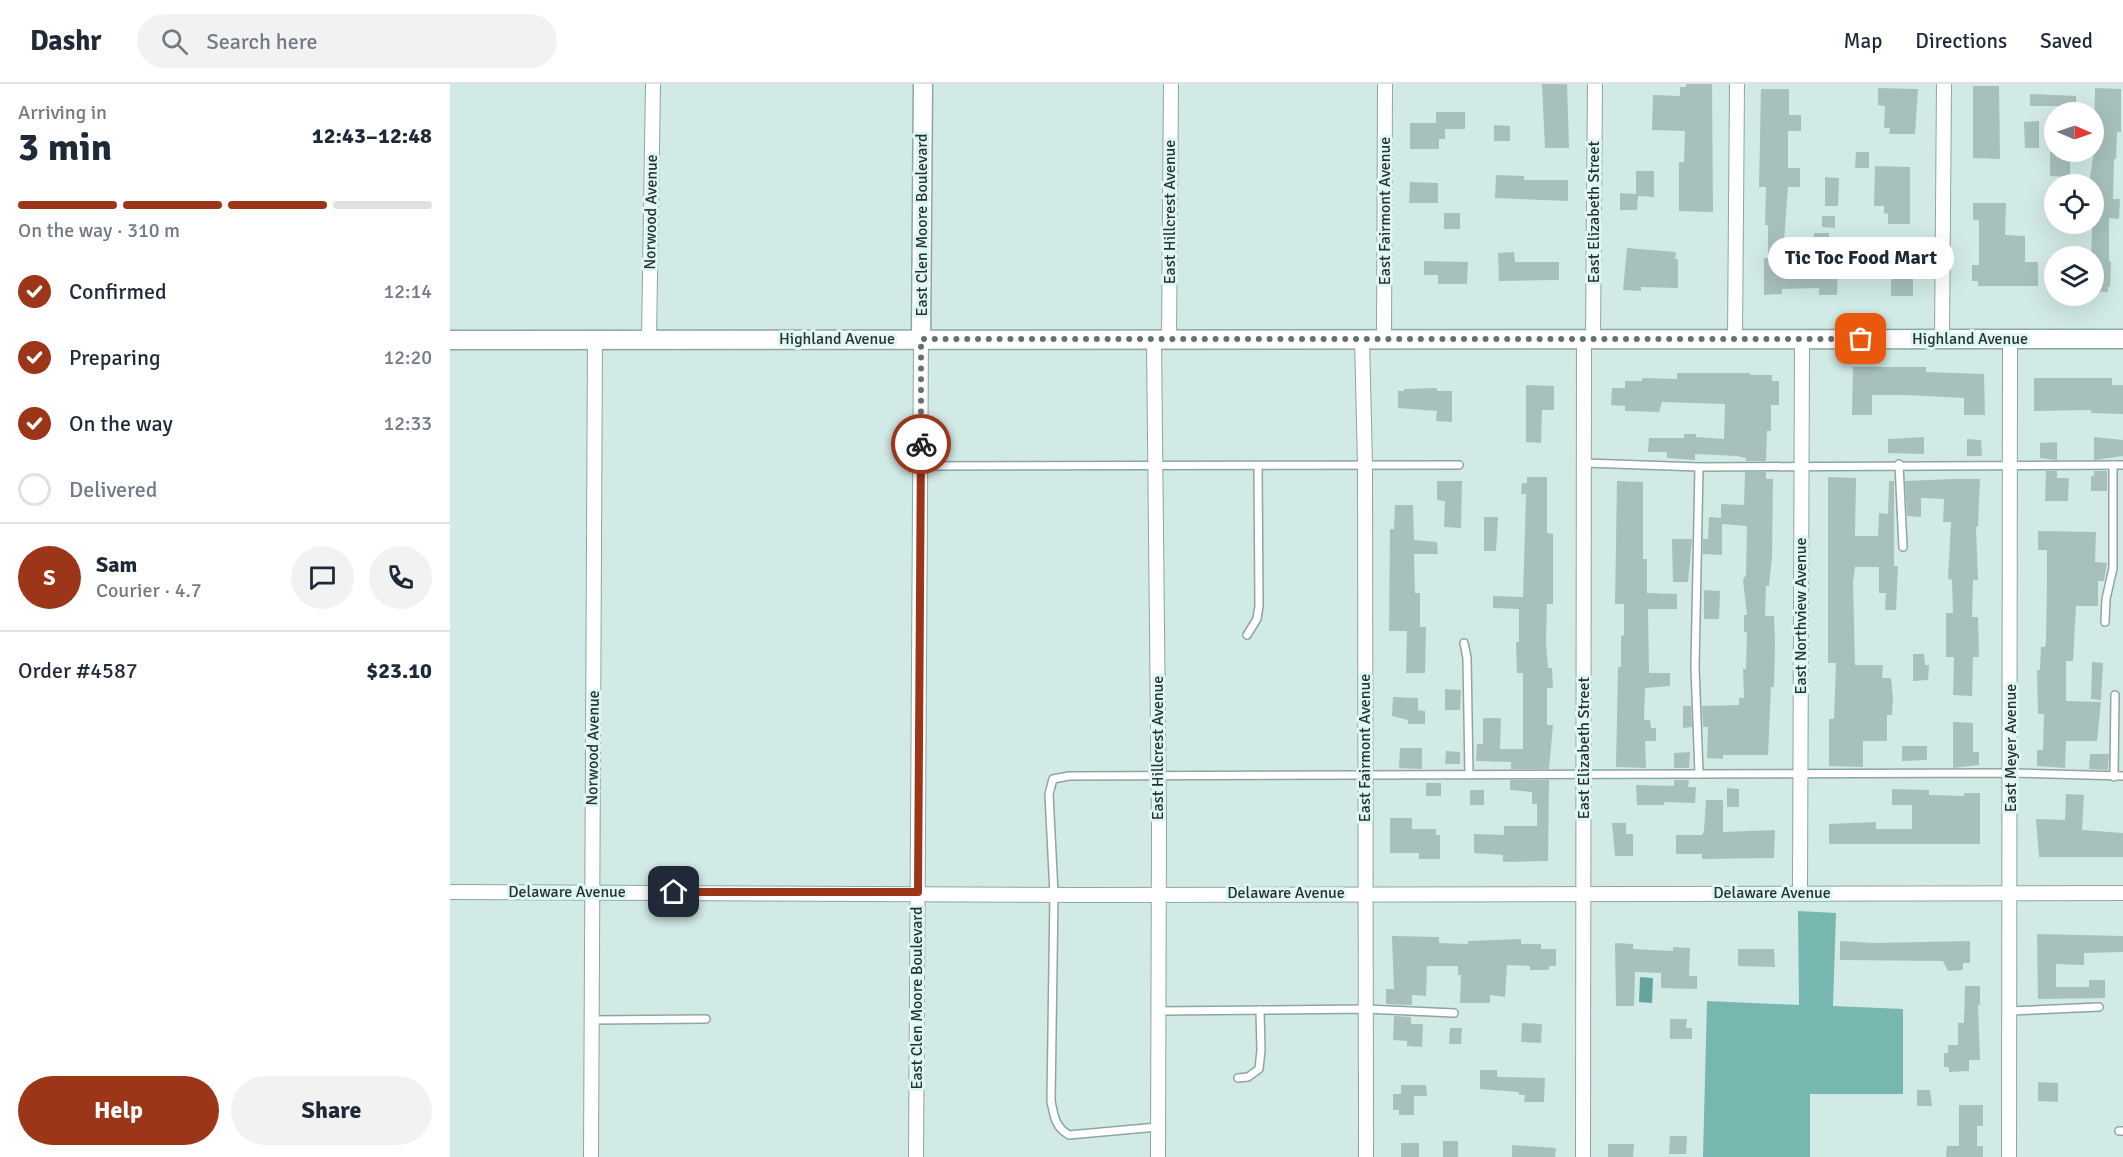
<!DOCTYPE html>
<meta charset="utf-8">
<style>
body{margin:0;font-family:Signika,sans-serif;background:#f2f2f3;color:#1f2937;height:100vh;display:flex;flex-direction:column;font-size:22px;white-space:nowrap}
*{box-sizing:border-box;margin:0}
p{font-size:20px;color:#747a83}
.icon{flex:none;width:33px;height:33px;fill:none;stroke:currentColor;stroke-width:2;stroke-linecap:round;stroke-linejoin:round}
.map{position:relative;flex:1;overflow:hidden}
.side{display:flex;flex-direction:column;background:#fff;width:450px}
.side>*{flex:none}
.needle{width:39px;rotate:92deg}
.controls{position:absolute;left:1594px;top:18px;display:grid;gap:12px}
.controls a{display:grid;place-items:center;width:60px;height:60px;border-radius:50%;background:#fff;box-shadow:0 6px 24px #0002;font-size:30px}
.pin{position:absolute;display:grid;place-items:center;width:51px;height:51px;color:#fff;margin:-26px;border-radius:12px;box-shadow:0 3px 9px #0006}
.courier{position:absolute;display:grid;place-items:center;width:60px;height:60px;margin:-30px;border:4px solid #9d3519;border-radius:50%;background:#fff;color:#222;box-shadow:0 2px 8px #0007}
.bubble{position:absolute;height:42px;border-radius:21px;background:#fff;box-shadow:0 6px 24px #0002;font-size:20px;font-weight:700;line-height:42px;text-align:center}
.summary em{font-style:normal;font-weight:700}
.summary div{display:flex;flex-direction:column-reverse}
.summary{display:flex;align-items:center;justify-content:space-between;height:102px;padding:0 18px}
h1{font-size:39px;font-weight:700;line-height:45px}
.bar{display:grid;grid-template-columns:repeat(4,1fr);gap:9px 6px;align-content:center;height:72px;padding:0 18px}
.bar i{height:8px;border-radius:4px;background:#e0e1e3}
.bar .current{background:#9d3519}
.bar p{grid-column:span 4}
.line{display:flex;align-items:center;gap:15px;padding:0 18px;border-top:2px solid #e0e1e3}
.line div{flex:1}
.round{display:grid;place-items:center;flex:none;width:63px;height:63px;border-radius:32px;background:#f2f2f3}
ol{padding:0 18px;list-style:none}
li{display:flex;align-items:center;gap:18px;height:66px}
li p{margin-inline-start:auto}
li .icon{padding:6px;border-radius:50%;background:#9d3519;color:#fff;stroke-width:4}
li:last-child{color:#747a83}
li i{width:33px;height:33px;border:3px solid #e0e1e3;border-radius:50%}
.primary-button{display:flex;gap:12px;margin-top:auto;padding:12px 18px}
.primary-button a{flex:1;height:69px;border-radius:36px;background:#9d3519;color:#fff;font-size:24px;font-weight:700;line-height:69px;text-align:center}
.primary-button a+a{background:#f2f2f3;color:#1f2937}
header{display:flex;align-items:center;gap:36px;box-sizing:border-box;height:84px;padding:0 30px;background:#fff;border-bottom:2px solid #e0e1e3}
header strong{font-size:28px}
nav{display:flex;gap:33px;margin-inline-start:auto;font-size:21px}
.search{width:420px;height:54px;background:#f2f2f3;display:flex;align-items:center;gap:15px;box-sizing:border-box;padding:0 21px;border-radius:33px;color:#747a83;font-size:22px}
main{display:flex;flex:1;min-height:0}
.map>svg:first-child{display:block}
.forest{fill:#77b7af}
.water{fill:#65a49c}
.building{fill:#a7c0bc}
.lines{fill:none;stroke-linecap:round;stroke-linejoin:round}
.lane-casing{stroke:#8ea6a2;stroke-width:10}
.street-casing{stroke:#8ea6a2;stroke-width:16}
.secondary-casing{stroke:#8ea6a2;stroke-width:21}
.lane{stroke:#fff;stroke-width:7}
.street{stroke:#fff;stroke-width:14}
.secondary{stroke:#fff;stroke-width:18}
.done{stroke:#637270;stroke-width:6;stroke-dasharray:0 10.8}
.route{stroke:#9d3519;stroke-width:8}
.labels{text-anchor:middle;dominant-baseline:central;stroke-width:6;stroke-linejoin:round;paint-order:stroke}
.street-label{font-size:16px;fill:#283231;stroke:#def7f3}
</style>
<header>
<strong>Dashr</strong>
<div class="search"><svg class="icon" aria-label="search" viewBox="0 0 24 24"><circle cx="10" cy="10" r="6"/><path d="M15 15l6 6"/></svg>Search here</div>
<nav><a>Map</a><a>Directions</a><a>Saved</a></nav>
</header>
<main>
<section class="side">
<div class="summary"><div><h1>3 min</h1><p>Arriving in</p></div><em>12:43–12:48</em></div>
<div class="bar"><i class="current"></i><i class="current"></i><i class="current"></i><i></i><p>On the way · 310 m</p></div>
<ol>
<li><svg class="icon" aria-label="check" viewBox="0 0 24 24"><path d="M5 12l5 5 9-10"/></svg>Confirmed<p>12:14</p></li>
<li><svg class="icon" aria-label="check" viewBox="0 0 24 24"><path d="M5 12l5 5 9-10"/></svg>Preparing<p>12:20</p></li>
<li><svg class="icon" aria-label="check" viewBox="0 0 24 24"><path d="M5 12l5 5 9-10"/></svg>On the way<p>12:33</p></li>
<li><i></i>Delivered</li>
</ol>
<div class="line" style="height:108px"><b class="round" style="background:#9d3519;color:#fff">S</b><div><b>Sam</b><p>Courier · 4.7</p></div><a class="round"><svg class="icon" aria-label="chat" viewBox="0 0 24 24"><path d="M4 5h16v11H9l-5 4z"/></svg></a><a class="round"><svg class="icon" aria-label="phone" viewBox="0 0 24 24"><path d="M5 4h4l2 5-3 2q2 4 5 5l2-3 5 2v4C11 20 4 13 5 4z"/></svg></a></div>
<div class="line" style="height:78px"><div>Order #4587</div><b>$23.10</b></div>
<div class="primary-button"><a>Help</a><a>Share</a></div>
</section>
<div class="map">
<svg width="1673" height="1073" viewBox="0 0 1673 1073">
<rect width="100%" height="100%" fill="#d1eae6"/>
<path class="forest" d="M1348 827 1386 829 1383 922 1453 925V1010H1360V1073H1253L1257 917 1349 921Z"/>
<path class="water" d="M1190 893 1203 894 1202 919 1189 918Z"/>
<g class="building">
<path d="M1092 0H1117L1119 64H1095Z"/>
<path d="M1236 0H1262L1263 128 1229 127V78H1234L1235 47 1202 46 1203 11 1230 12V3H1236Z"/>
<path d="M1523 2H1549L1550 75 1523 74Z"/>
<path d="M1428 4 1468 5 1465 50H1439L1440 44H1434L1435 22 1428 21Z"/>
<path d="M1645 4 1671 5V48H1667L1666 75H1664L1663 115H1670L1669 135 1659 134V177L1661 178 1660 203H1658V208L1644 207V172H1641L1644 100H1639L1644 68Z"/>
<path d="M1311 5H1339V31H1351V47H1338V84H1350V103H1338L1332 185 1364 184V149H1379V176L1383 177V183H1388L1387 211H1369V204L1332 205V210L1314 211V174H1318V141H1315L1316 103H1309Z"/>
<path d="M1580 10 1626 12V22H1580Z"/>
<path d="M986 28H1015V45H995V55H989V65H960V39H986Z"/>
<path d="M1589 37V64H1575L1574 38Z"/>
<path d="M1044 41 1060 42V57H1044Z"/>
<path d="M1406 68H1419V84H1405Z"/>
<path d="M1600 68H1620V93L1600 92Z"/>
<path d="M1425 82 1460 83V140H1438V130L1434 129V122H1424Z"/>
<path d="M1186 87H1204V113L1188 112 1187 126H1170V109L1186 110Z"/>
<path d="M1046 91 1074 92V96H1118V117L1045 114Z"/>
<path d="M1375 93 1389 94 1388 122H1375Z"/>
<path d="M960 98 988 99V119H959Z"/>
<path d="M1523 119H1556L1555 151 1575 152V178H1588V202H1528V197H1522V181H1529V136H1523Z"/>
<rect x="994" y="129" width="16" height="16"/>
<path d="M1372 132H1385V144L1372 143Z"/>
<path d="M1437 163H1453L1452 178H1463V212H1441V184H1437Z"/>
<path d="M1177 164 1226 168 1225 175H1228V204L1191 203V207L1173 206Z"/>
<path d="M1064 168 1065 178H1109V196L1049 197 1048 169Z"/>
<path d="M974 177 1018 178 1017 200H988V191H974Z"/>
<path d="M1403 283H1476V288L1534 290 1535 331H1514V314L1457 311H1422V331H1402Z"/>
<path d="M1227 289H1300V291H1322V297H1329V321H1321V347H1317L1316 377H1296V374L1287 372 1245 370V376L1217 374V368H1198L1199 354H1234V350H1246V353L1274 355 1275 320 1212 318 1209 328 1175 327V322L1161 321 1162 304H1175V297H1192V294L1227 295Z"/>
<path d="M1584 294H1662V301H1673V330L1641 329V326L1584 327Z"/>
<path d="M1076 301 1104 302V326H1092L1091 359 1076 358Z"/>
<path d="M987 304V307H1002V338L986 337 987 327 948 324V307H954V305Z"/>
<path d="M1474 353V370L1438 369V355Z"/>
<path d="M1644 353 1673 356V372L1644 376Z"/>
<path d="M1517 355 1531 356 1532 372H1517Z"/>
<path d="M1607 358V376L1590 374V359Z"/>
<path d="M1596 387H1607V394H1619L1618 417H1595Z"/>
<path d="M1644 387H1657V407H1641V392H1644Z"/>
<path d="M1295 388H1316V395H1323L1322 472 1319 502H1316L1315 532H1324L1325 560 1324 603H1321L1318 671H1273V675L1257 674 1258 643H1253L1252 622 1289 621V614H1294L1293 585H1296L1297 548H1294V531H1297L1293 496 1296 491 1297 442 1272 440V471L1253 470V455H1258L1259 433 1271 434V420L1294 421Z"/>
<path d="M1077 393H1097V449L1103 450V520H1097L1096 558 1098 584H1102L1103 604H1097V641H1103L1099 685H1061V678L1026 677 1027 660H1033V634H1051L1050 665H1073V589H1067L1066 558H1069V525L1043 524V512L1073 513 1076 410H1071L1072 399H1077Z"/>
<path d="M1378 393 1406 394 1405 452H1428L1429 429 1438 430 1439 397H1444V482H1448L1446 526H1435L1436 509H1429V483H1405L1403 498 1405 581H1433L1432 594H1441L1443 614 1442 631H1437V657H1413V683L1379 682V635H1384L1386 579H1378Z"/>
<path d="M1503 395H1530L1528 443H1526L1528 496H1523L1522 533H1528L1529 573H1523L1522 612 1503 611 1504 573H1496V529H1503L1502 496 1498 495 1501 438H1493L1494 415 1471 414V433L1457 432 1455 397Z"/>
<path d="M987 397H1012L1011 444 994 443 995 417 987 416Z"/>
<path d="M1167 397 1193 398V475H1197V509L1227 510V525H1198L1199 589H1220V602L1195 604 1194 636H1200L1201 644H1206V657H1195L1196 684 1166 683 1168 583H1171V552L1174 551V520H1165Z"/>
<path d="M945 421H963L964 456 987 458 988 470H964L965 509H970V543H976L975 589H956L957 547H939L940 445H944Z"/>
<path d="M1034 433H1048L1046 467H1034Z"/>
<path d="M1588 447 1646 448 1645 478 1657 479 1654 497H1648V522H1626L1623 577H1616V617L1651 618 1647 657H1616L1615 684 1587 682V666H1593L1594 630H1588L1587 586H1590L1591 563H1595L1596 558 1597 497V466H1588Z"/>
<path d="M1222 455H1242L1238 498H1223Z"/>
<path d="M1254 506 1270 507 1269 535H1254Z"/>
<path d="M1463 570H1474L1475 581H1479L1478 596 1463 597Z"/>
<path d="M1642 578 1653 579 1651 616 1641 615Z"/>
<path d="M995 605 1011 606 1010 626H995Z"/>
<path d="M943 613 968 614V626L975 627V640H958V636L942 632Z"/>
<path d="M1233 622H1241L1242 643 1233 644Z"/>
<path d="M1503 638 1523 639V668H1529V681L1503 684Z"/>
<path d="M1452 662H1477V676L1452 677Z"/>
<path d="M950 664H972V685L949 684Z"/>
<path d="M996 667 1010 668V680H995Z"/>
<path d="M1240 668 1239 684H1224V669Z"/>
<path d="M1640 670H1659L1658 686 1639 685Z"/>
<path d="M1060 696H1099L1098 777 1053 778V771L1024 769V750L1054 751V742H1087V720H1082V708L1060 706Z"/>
<path d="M1224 696H1239L1238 703H1246L1245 719 1214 718V721H1187L1186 701 1224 702Z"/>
<rect x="976" y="699" width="15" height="13"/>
<path d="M1277 704 1289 705V723H1277Z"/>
<path d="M1442 705 1479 706V711L1514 712V709H1530V760H1379V740L1426 738V745H1462V721H1442Z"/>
<rect x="1020" y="706" width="14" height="15"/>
<path d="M1616 710 1634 711 1632 746 1673 749V773H1589L1586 735 1615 736Z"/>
<path d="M1256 716H1273V748L1325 746 1324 774 1252 775V770H1226V751H1252L1254 747Z"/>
<path d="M940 734H962V745H986V751H990V775H969V769H940Z"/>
<path d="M1162 739H1176V750H1183V772H1165Z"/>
<path d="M1587 850 1673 852V868L1634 869V881L1606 880V903H1639V896H1655V914L1588 915Z"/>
<path d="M942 852 989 853V859L1018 860V857L1071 855V860H1091V865H1106V882H1099V886H1080V882L1057 881 1055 913 1040 911V919H1010L1011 891H1008V882H977L976 912 962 911V921L936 920V905H944Z"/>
<path d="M1390 857 1424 859 1520 857V879H1513V886L1498 887 1493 877 1390 876Z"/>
<path d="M1165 859 1183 860V865L1223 867V863L1240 864 1239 892H1247V905L1211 904V889L1185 888 1184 922H1166Z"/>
<path d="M1288 865H1324L1325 883 1288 882Z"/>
<path d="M1515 902H1530V921H1528L1530 976H1519V987L1499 988V983H1494V969H1498V961H1508V939H1514Z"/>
<path d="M944 932 961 933V940H973L972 963 957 962V957L943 956Z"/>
<path d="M1220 935H1237L1236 944H1242V955H1220Z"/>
<path d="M1072 939 1092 940 1091 959 1071 958Z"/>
<path d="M1000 944H1012L1011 960H999Z"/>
<path d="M1030 986H1047V993L1095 994 1094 1018H1074L1075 1011H1069V1008L1030 1005Z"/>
<path d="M1588 998 1608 999V1018L1588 1017Z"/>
<path d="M951 1001H976L977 1012H964V1031H949V1026H943V1010H951Z"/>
<path d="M1467 1006H1480L1482 1022H1467Z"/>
<path d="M1509 1021H1533V1042H1527V1062H1533V1073H1496L1497 1062H1509Z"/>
<path d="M1220 1052H1237L1236 1070H1219Z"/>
<rect x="993" y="1057" width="15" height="16"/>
<rect x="951" y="1059" width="18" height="14"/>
<path d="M1158 1060H1184L1183 1073H1158Z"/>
<path d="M1062 1061 1106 1064 1105 1073H1062Z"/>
</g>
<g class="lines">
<defs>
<g id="lane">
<path d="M1135 379 1249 383 1673 381"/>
<path d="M1449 380 1453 463"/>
<path d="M470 382 1009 381"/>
<path d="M1655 538 1656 515 1663 484V381"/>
<path d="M797 551 807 535 809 522 808 382"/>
<path d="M1014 559 1017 574 1019 690"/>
<path d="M1249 690 1245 583 1249 383"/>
<path d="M1664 693 1665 611"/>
<path d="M708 927 916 925 1004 929"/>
<path d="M1560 927 1649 923"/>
<path d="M142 936 256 935"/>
<path d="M788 994 798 993 809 985 811 966 810 926"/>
<path d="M707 1043 619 1051C605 1043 604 1032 601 1017L604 810 599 710 603 695 619 692 1561 689 1673 692"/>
<path d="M1669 1047H1673"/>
</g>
<g id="street">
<path d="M199 255 203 0"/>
<path d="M704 255 709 739 708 1073"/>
<path d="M719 255 721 0"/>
<path d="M912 255 915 381 916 1073"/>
<path d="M934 255 935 0"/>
<path d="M1143 255 1145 0"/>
<path d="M1285 255 1287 0"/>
<path d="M1492 255 1494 0"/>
<path d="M0 808 629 811 1673 809"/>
<path d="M1350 809 1352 255"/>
<path d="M141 1073 145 255"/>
<path d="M466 1073 471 255"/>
<path d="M1133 1073 1134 255"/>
<path d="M1559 1073 1560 255"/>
</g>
<g id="secondary">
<path d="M471 255 473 0"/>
<path d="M0 256 1673 255"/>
</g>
</defs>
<use href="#lane" class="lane-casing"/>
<use href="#street" class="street-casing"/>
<use href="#secondary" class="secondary-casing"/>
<use href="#lane" class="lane"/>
<use href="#street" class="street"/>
<use href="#secondary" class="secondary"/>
</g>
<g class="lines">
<path class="done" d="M471 360V255H1411"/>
<path class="route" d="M224 808H468L471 360"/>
</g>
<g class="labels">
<g class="street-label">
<text transform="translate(935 127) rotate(-90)">East Fairmont Avenue</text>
<text transform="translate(201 128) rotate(-89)">Norwood Avenue</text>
<text transform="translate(720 128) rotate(-90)">East Hillcrest Avenue</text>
<text transform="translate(1144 128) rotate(-90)">East Elizabeth Street</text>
<text transform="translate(472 141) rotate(-90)">East Clen Moore Boulevard</text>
<text x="387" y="255">Highland Avenue</text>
<text x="1520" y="255">Highland Avenue</text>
<text transform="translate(1351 532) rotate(-90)">East Northview Avenue</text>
<text transform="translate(143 664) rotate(-89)">Norwood Avenue</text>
<text transform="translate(708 664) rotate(-90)">East Hillcrest Avenue</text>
<text transform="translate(915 664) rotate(-90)">East Fairmont Avenue</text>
<text transform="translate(1134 664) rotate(-90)">East Elizabeth Street</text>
<text transform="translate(1561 664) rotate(-90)">East Meyer Avenue</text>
<text x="117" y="808">Delaware Avenue</text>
<text x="836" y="809">Delaware Avenue</text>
<text x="1322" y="809">Delaware Avenue</text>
<text transform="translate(467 914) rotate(-90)">East Clen Moore Boulevard</text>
</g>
</g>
</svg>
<div class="controls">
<a><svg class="needle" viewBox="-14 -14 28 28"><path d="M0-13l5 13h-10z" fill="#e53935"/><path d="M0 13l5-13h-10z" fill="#747a83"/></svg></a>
<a><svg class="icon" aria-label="locate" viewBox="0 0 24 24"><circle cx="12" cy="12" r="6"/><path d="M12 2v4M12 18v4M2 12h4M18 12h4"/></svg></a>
<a><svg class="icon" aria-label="layers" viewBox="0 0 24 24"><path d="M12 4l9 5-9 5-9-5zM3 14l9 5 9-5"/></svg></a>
</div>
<div class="pin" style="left:1411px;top:255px;background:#ea580c"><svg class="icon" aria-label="bag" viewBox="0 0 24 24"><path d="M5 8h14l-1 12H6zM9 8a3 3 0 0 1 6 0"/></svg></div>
<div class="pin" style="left:224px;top:808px;background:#1f2937"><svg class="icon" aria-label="home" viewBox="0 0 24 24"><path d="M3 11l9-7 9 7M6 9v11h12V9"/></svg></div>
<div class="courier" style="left:471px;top:360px"><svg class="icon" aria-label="bike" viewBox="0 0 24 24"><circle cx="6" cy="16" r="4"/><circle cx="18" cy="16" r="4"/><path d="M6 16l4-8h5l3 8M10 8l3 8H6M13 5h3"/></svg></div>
<div class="bubble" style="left:1318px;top:153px;width:186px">Tic Toc Food Mart</div>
</div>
</main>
